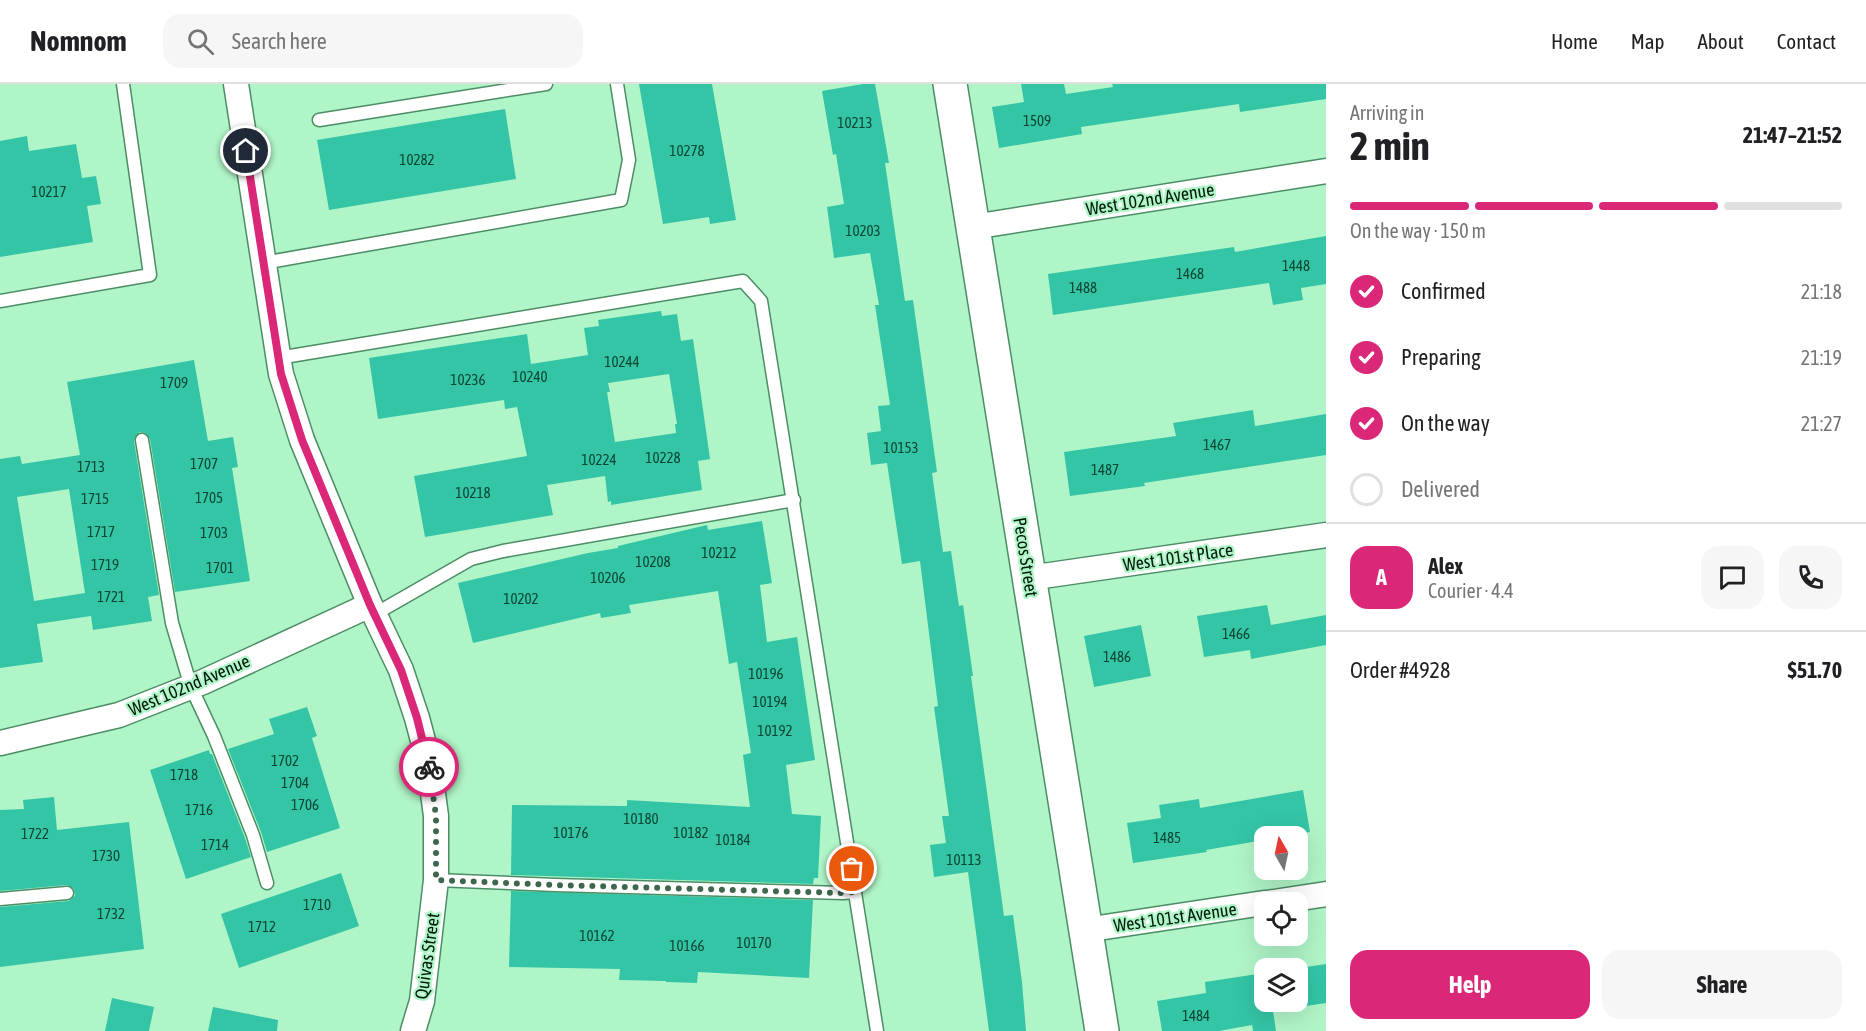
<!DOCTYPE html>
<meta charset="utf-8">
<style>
body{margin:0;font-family:"Asap Condensed",sans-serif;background:#f6f6f6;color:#202124;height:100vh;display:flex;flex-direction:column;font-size:22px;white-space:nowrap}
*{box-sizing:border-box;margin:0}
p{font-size:20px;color:#757577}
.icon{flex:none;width:33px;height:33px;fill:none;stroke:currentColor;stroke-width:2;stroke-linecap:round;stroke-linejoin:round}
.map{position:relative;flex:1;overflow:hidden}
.details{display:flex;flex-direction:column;background:#fff;width:540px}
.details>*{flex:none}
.needle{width:39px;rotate:351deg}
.controls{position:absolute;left:1254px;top:742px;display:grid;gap:12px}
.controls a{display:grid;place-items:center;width:54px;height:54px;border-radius:12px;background:#fff;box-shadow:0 6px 24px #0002;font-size:30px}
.pin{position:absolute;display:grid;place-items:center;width:51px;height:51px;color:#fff;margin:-26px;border:3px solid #fff;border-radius:50%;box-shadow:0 2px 6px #0007}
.courier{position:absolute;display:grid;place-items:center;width:60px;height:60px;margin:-30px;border:4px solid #db2777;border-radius:50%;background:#fff;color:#222;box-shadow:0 2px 8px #0007}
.headline em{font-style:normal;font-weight:700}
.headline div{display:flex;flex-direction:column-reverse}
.headline{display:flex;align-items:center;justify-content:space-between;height:102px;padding:0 24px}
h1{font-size:39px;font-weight:700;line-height:45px}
.bar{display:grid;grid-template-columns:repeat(4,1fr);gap:9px 6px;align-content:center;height:72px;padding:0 24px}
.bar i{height:8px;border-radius:4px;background:#e0e0e0}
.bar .current{background:#db2777}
.bar p{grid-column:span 4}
.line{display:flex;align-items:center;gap:15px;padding:0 24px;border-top:2px solid #e0e0e0}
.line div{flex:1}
.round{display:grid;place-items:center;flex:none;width:63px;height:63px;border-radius:18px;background:#f6f6f6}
ol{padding:0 24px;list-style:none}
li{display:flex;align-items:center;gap:18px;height:66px}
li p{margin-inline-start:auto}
li .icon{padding:6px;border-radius:50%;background:#db2777;color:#fff;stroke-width:4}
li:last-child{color:#757577}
li i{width:33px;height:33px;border:3px solid #e0e0e0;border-radius:50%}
.primary-button{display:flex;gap:12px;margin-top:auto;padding:12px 24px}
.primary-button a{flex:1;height:69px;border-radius:18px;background:#db2777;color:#fff;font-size:24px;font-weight:700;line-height:69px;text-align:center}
.primary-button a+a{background:#f6f6f6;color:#202124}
header{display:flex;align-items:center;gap:36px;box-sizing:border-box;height:84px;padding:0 30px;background:#fff;border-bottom:2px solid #e0e0e0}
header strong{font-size:28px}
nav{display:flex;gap:33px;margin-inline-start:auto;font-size:21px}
.search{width:420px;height:54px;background:#f6f6f6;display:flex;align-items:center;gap:15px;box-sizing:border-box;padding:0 21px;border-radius:18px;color:#757577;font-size:22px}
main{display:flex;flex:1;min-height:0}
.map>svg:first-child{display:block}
.building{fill:#34c5a6;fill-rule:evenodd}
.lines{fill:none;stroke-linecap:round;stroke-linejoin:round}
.lane-casing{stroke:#4b8d64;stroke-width:15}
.street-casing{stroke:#4b8d64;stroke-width:27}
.secondary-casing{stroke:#4b8d64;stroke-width:36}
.lane{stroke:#fff;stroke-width:12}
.street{stroke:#fff;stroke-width:24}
.secondary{stroke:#fff;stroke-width:33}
.done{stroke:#3e674d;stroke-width:6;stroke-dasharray:0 10.8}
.route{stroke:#db2777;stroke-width:8}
.labels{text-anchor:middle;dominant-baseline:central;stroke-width:4.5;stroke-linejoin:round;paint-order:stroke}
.number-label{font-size:15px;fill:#0e4632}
.street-label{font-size:18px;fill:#011b0b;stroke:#b0f5c7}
</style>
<header>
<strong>Nomnom</strong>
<div class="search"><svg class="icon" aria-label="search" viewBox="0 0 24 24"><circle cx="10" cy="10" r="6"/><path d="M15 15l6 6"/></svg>Search here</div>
<nav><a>Home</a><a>Map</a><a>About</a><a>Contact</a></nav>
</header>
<main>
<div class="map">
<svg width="1326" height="947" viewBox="0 0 1326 947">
<rect width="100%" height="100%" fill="#b0f5c7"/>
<g class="building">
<path d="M639 0H712L736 136 710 140 709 133 663 140Z"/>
<path d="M863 0H875L889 79H885L905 217 913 216 937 388 932 389 943 468 951 467 959 522 963 521 973 592H971L1004 832 1013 831 1022 898 1026 947H989L968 788 934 793 930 761 946 759 942 732H949L934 623 938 622 920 477 902 480 887 379 871 381 867 349 881 347 878 322 890 321 875 221H879L870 169 834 174 827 123 844 120 836 70 833 71 822 7Z"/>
<path d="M1021 0H1064L1066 10 1113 3 1112 0H1326V15L1240 28 1239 20 1081 43 1082 50 999 64 992 23 1024 18Z"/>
<path d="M505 25 516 95 329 126 317 56Z"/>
<path d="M27 52 29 67 76 60 82 94 96 92 101 120 87 122 93 158 0 173V57Z"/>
<path d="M1326 152V200L1301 204 1303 216 1273 221 1269 199 1053 231 1048 190 1234 163 1235 168Z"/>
<path d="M661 227 662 232 677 230 681 257 693 255 710 375 698 377 702 406 611 421V417L608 418 605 392 547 401 553 431 425 453 414 392 527 372 517 323 505 325 504 316 378 335 369 274 527 250 531 280 588 271 584 244 599 242 598 236ZM669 290 677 340H675L676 349 615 358 607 308H610L608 299Z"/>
<path d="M194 276 208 357 233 353 238 383 232 384 250 497 175 508 150 355 145 349 140 348 135 353 134 357 159 511 148 513 152 537 93 546 91 532 37 540 43 578 0 584V375L20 372 22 380 80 371 67 298ZM69 405 85 509 34 517 17 413Z"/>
<path d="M1253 326 1255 342 1326 330V371L1144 399 1145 402 1070 412 1064 368 1176 352 1173 339Z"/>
<path d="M762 437 772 499 760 501 767 558 797 553 815 676 786 681 792 730 821 732 818 794H814L813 800 511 791 512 721 627 722V716L750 723 743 671 751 669 737 578 729 580 718 507 629 521 631 529 601 534 600 529 473 559 458 499 588 469 618 464V462L707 441 708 446Z"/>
<path d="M1267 521 1271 541 1326 531V561L1251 575 1250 566 1204 573 1197 532Z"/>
<path d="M1141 541 1151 592 1094 603 1084 552Z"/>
<path d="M307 623 317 652 312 654 340 744 267 768 261 748 228 665 274 650 269 635Z"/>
<path d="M209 666 210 670H212L245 754 251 773 186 795 150 686Z"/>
<path d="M1303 706 1310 748 1282 753H1264V756L1206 766 1207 768 1133 779 1127 739 1161 734 1159 721 1199 715 1200 724Z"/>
<path d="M54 713 57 746 129 738 144 865 0 883V823L68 817 75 812 74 805 67 801 0 807V726L24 725 23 716Z"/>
<path d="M341 789 359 842 239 884 221 830Z"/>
<path d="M511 807 813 816 809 894 698 888 697 899 666 898V897L619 896 620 885 509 883Z"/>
<path d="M1326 880V919L1273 927 1276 947H1253L1252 941 1219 947H1162L1157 917 1206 909 1205 898 1264 889V918H1298V885H1293Z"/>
<path d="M112 914 154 923 149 947H105Z"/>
<path d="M213 923 278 936 277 947H208Z"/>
</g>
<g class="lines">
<defs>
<g id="lane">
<path d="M319 36 546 0"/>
<path d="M263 179 621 116 629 76 617 0"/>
<path d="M0 217 150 191 123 0"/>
<path d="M278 274 743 197 761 217 877 947"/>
<path d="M142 356 172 539 191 603 214 652 253 751 267 799"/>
<path d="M375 530 471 475 503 467 794 416"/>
<path d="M436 796 555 801 843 809 855 808"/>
<path d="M0 815 67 809"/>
</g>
<g id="street">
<path d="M236 0 281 290 302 356 370 521 401 586 417 634 429 679 436 732V796L422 917 413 947"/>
<path d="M973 143 1326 87"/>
<path d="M1029 494 1326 451"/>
<path d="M0 659 119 631 203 598 370 521"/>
<path d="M1267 819 1326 810"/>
<path d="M1085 846 1264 819"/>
</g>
<path id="secondary" d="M950 0 1102 947"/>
</defs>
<use href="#lane" class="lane-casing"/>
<use href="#street" class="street-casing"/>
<use href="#secondary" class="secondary-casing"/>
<use href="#lane" class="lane"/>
<use href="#street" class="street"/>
<use href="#secondary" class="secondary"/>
</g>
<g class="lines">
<path class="done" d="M429 683 436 732V796L555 801 843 809 855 808 852 785"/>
<path class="route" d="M246 67 281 290 302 356 370 521 401 586 417 634 429 683"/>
</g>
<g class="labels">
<g class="number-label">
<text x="1037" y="36">1509</text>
<text x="855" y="38">10213</text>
<text x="687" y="66">10278</text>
<text x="417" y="75">10282</text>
<text x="49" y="107">10217</text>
<text x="863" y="146">10203</text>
<text x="1296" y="181">1448</text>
<text x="1190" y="189">1468</text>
<text x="1083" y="203">1488</text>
<text x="622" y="277">10244</text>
<text x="530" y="292">10240</text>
<text x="468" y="295">10236</text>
<text x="174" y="298">1709</text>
<text x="1217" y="360">1467</text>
<text x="901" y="363">10153</text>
<text x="663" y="373">10228</text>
<text x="599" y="375">10224</text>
<text x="204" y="379">1707</text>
<text x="91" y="382">1713</text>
<text x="1105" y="385">1487</text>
<text x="473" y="408">10218</text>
<text x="209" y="413">1705</text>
<text x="95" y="414">1715</text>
<text x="101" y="447">1717</text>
<text x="214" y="448">1703</text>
<text x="719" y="468">10212</text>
<text x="653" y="477">10208</text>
<text x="105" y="480">1719</text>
<text x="220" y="483">1701</text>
<text x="608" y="493">10206</text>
<text x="111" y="512">1721</text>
<text x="521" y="514">10202</text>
<text x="1236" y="549">1466</text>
<text x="1117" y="572">1486</text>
<text x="766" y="589">10196</text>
<text x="770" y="617">10194</text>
<text x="775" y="646">10192</text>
<text x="285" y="676">1702</text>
<text x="184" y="690">1718</text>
<text x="295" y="698">1704</text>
<text x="305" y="720">1706</text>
<text x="199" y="725">1716</text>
<text x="641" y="734">10180</text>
<text x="571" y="748">10176</text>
<text x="691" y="748">10182</text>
<text x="35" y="749">1722</text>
<text x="1167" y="753">1485</text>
<text x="733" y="755">10184</text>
<text x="215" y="760">1714</text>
<text x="106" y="771">1730</text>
<text x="964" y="775">10113</text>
<text x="317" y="820">1710</text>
<text x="111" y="829">1732</text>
<text x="262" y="842">1712</text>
<text x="597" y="851">10162</text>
<text x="754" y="858">10170</text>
<text x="687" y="861">10166</text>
<text x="1196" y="931">1484</text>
</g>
<g class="street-label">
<text transform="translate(1150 115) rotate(-9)">West 102nd Avenue</text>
<text transform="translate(1026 473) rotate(81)">Pecos Street</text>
<text transform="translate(1178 473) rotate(-8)">West 101st Place</text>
<text transform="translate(189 601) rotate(-23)">West 102nd Avenue</text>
<text transform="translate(1175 833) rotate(-8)">West 101st Avenue</text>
<text transform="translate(427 872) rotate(-82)">Quivas Street</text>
</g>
</g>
</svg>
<div class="controls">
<a><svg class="needle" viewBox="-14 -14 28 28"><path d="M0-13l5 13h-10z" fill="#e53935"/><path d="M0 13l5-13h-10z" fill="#757577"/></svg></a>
<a><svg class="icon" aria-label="locate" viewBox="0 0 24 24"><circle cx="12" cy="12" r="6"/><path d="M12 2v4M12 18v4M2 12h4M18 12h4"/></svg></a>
<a><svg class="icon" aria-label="layers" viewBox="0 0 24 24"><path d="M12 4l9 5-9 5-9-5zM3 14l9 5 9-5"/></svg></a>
</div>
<div class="pin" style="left:852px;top:785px;background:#ea580c"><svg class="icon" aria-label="bag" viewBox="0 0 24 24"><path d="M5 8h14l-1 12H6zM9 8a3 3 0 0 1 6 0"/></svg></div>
<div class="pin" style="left:246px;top:67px;background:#1f2937"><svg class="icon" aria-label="home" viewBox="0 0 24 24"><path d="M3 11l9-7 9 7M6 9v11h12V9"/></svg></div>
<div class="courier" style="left:429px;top:683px"><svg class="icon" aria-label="bike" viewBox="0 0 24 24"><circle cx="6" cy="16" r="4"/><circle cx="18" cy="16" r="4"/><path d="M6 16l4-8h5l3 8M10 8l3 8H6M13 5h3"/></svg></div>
</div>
<section class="details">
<div class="headline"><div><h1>2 min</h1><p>Arriving in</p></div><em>21:47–21:52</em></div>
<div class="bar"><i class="current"></i><i class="current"></i><i class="current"></i><i></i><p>On the way · 150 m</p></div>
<ol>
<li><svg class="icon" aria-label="check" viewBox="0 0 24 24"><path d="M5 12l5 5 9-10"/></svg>Confirmed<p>21:18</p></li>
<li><svg class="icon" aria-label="check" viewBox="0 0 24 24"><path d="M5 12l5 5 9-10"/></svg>Preparing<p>21:19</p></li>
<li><svg class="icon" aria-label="check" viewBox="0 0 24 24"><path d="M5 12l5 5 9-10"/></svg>On the way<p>21:27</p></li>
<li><i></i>Delivered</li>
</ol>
<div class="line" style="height:108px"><b class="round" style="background:#db2777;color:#fff">A</b><div><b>Alex</b><p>Courier · 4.4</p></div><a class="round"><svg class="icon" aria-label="chat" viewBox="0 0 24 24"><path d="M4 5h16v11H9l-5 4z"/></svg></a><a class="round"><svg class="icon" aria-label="phone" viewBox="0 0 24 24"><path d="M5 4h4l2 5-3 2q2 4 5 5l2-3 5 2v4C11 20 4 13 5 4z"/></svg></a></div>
<div class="line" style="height:78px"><div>Order #4928</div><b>$51.70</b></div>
<div class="primary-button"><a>Help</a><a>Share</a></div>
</section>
</main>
